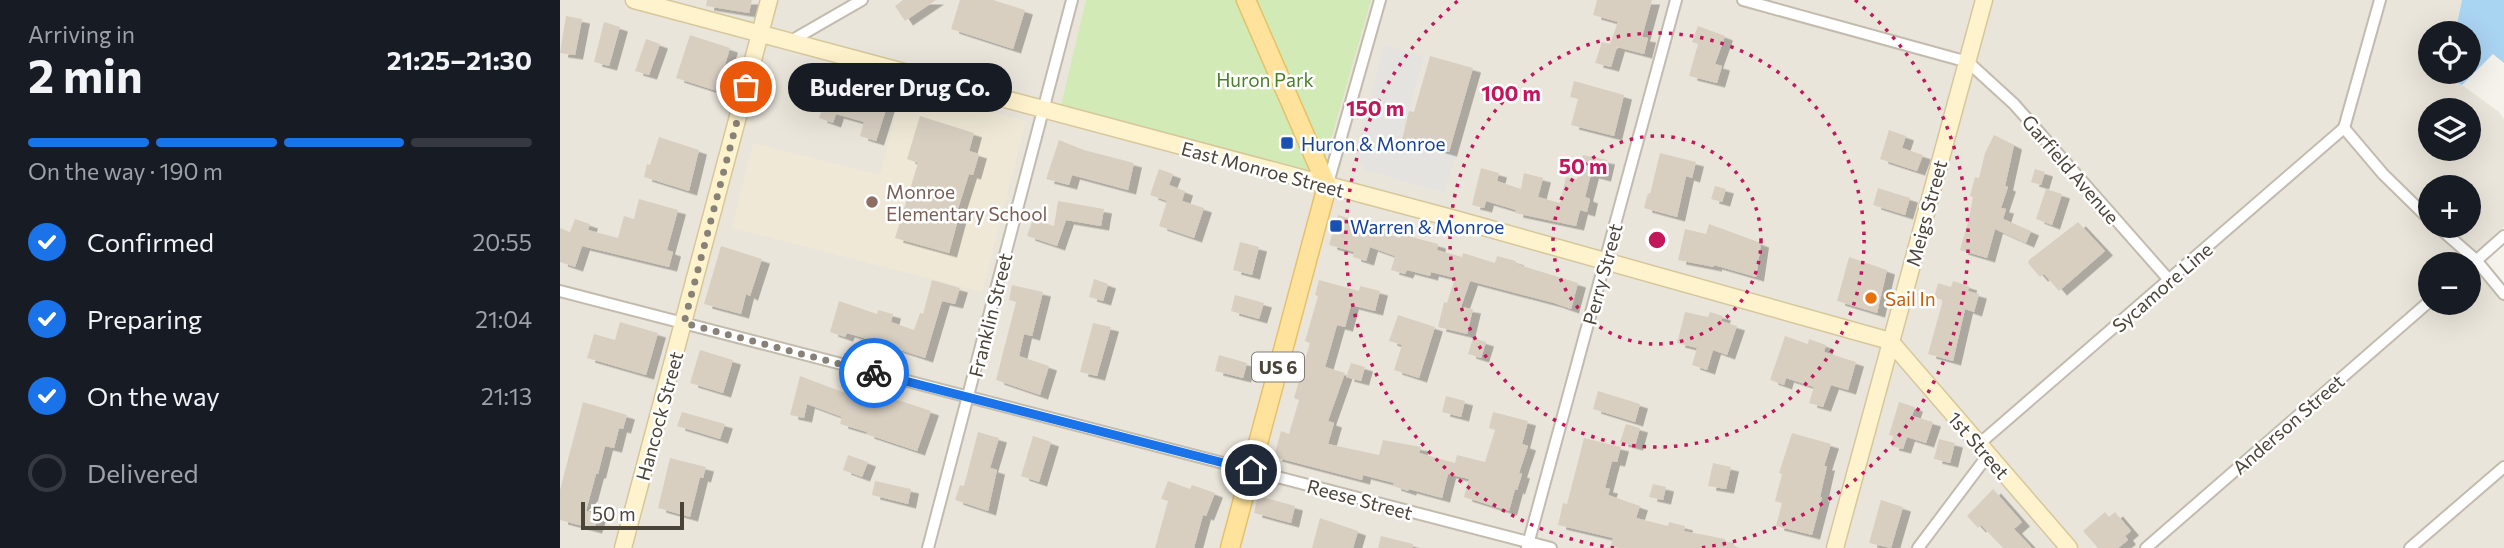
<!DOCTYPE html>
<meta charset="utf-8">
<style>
body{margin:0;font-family:Commissioner,sans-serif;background:#242831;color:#f1f3f6;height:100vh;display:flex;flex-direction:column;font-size:26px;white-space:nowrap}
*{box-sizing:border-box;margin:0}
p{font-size:23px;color:#9ea1a6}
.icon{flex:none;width:38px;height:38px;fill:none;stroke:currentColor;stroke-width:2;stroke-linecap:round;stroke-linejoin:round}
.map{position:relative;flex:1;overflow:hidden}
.drawer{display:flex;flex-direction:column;background:#171b24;width:560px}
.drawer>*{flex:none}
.fabs{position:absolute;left:1858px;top:21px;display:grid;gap:14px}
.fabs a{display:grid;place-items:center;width:63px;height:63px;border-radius:50%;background:#171b24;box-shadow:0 7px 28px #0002;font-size:35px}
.scale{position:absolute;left:21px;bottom:18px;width:103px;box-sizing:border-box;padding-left:7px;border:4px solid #4b4439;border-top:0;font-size:19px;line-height:24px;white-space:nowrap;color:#4b4439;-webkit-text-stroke:5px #fff;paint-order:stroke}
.pin{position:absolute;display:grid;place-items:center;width:60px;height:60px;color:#fff;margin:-30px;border:4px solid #fff;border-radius:50%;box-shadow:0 2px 7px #0007}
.courier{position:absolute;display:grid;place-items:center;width:70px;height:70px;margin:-35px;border:5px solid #1a73e8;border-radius:50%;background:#fff;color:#222;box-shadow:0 2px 9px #0007}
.bubble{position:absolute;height:49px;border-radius:24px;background:#171b24;box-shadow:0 7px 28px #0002;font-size:23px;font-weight:700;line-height:49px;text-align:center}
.overview em{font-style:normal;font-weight:700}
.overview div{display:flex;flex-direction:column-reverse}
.overview{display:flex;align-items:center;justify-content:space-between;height:119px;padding:0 28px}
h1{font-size:46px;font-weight:700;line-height:52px}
.bar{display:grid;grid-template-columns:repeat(4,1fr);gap:10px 7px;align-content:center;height:84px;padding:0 28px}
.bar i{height:9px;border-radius:5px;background:#363941}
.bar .active{background:#1a73e8}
.bar p{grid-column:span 4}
ol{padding:0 28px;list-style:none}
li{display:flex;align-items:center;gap:21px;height:77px}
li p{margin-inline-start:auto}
li .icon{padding:7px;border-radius:50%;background:#1a73e8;color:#fff;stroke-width:4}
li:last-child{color:#9ea1a6}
li i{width:38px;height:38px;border:4px solid #363941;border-radius:50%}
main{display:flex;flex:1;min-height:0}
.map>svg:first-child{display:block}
.residential{fill:#eae5da;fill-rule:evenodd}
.education{fill:#efe8d6}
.green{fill:#d2eab5}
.parking{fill:#e5e3e0}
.water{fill:#a9d4f2}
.building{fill:#d8cfc1;filter:url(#shadow)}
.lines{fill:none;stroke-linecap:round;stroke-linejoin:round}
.street-casing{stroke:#c2bbae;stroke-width:14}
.secondary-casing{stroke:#d6c79b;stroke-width:19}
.primary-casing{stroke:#e6c16a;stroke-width:21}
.street{stroke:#fff;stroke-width:10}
.secondary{stroke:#fff3cd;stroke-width:16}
.primary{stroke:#ffe39c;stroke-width:18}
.done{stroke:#878178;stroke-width:7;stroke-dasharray:0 12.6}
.route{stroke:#1a73e8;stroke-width:9}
.ring{fill:none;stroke:#c2185b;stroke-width:3.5;stroke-dasharray:3.5 7}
.transit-dot{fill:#1a4fb4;stroke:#fff;stroke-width:2.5}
.education-dot{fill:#8d6e63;stroke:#fff;stroke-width:2.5}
.food-dot{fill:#e8710a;stroke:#fff;stroke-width:2.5}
.labels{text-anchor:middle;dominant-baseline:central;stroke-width:5;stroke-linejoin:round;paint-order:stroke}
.shield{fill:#fff;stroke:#817c74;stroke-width:2}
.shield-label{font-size:18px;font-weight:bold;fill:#4b4439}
.park-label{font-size:19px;fill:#4a7f2a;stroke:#fff}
.transit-label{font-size:19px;fill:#164399;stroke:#fff;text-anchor:start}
.street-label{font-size:19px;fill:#4b4439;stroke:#fff}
.education-label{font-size:19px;fill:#785e54;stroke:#fff;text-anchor:start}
.food-label{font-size:19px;fill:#c56008;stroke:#fff;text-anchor:start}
.centre{fill:#c2185b;stroke:#fff;stroke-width:3.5}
.ring-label{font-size:21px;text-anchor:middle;font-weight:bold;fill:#c2185b;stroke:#fff;stroke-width:5;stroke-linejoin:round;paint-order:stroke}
</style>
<main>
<section class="drawer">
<div class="overview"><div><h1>2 min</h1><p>Arriving in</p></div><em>21:25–21:30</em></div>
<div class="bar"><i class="active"></i><i class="active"></i><i class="active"></i><i></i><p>On the way · 190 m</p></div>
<ol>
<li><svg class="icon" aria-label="check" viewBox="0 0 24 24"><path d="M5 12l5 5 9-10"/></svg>Confirmed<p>20:55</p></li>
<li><svg class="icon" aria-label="check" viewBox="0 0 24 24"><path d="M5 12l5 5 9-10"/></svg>Preparing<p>21:04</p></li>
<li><svg class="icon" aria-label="check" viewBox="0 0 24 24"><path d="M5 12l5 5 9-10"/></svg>On the way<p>21:13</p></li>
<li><i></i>Delivered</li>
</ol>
</section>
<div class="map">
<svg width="1944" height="548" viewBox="0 0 1944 548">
<defs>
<filter id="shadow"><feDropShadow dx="8" dy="4.5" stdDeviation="0" flood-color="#0004"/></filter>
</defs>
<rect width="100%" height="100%" fill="#f6f3ec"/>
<path class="residential" d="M0 0H1902L1895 33H1871V72H1887L1886 77 1902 85 1939 112 1944 119V227L1915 254 1944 291V548H0ZM1871 110H1909V149H1871ZM1871 187H1909V226H1871ZM1871 264H1909V303H1871Z"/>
<path class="education" d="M342 89 466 121 422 292 172 228 193 143 320 175Z"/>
<path class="green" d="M526 0H811L761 174 500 110Z"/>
<path class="parking" d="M825 45 864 56 841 139 896 154 885 193 805 170 795 153Z"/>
<path class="water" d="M1902 0H1944V63L1933 54 1902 85 1885 77 1887 72H1909V33H1895Z"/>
<g class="building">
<path d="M147 0H192L189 13 146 6Z"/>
<path d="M343 0H376L345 21 335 6Z"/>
<path d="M400 0H433L465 10 453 49 391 29Z"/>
<path d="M1037 0H1092L1082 37 1088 38 1084 54 1057 47 1051 67 1035 63 1042 42 1050 44 1058 22 1033 15Z"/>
<path d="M6 16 22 19 15 55 0 53Z"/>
<path d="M44 22 60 27 49 66 34 62Z"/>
<path d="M1138 26 1165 36 1155 64 1162 66 1157 83 1129 76 1138 44 1132 42Z"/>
<path d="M130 35 170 48 157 91 116 78Z"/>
<path d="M86 39 100 44 89 75 75 71Z"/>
<path d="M870 56 913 68 889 152 842 139 849 111 854 112Z"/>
<path d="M251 75 308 91V93L329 100 316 141 300 136 304 122 276 114 273 123 259 118 265 100 245 94Z"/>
<path d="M1014 81 1064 95 1054 136 1011 125 1018 99 1010 97Z"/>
<path d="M360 116 414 133 409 151 419 154 413 175 409 174 396 215 399 216 389 253 335 238 358 163 347 159Z"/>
<path d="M1329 130 1346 136 1342 148 1363 155 1357 171 1320 159Z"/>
<path d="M1434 135 1454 145 1445 186 1448 187 1441 208 1446 209 1443 219 1471 231 1466 243 1435 229 1427 258 1400 250 1409 219 1413 197 1410 196 1415 177 1419 178 1425 153Z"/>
<path d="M99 137 139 150 129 191 84 177 87 164 90 165Z"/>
<path d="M499 140 524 150 574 163 568 190 512 175 509 185 486 179Z"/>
<path d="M1100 153 1136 162 1132 178 1126 176 1117 217 1084 208 1088 193 1090 194Z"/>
<path d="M1023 155 1047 160 1043 177 1031 174 1025 197 1030 199 1027 212 1020 210 1016 226 955 213 956 210 926 201 924 208 912 205 921 168 939 173 937 181 961 189 964 173 983 178 978 197 1000 203 1006 177 1017 179Z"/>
<path d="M599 169 613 174 609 185 625 191 622 201 644 208 634 238 599 226 607 201 590 195Z"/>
<path d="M1475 169 1485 172 1481 185 1471 182Z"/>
<path d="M1155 186 1166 189 1162 202 1151 199Z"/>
<path d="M1318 188 1350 198 1345 215 1313 205Z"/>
<path d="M1486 189 1502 194 1492 225 1476 219Z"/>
<path d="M79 199 118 210 107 250 113 252 109 267 22 246 15 267 0 262V228L10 232 15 219 30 224 28 230 58 238 64 216 74 219Z"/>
<path d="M498 201 544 209 541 226 506 220 497 246 467 236 473 219 494 226Z"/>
<path d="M778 215 798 221 797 225 840 238 841 234 878 244 877 250 902 257 903 253 935 263 937 256 956 261V264L1018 283 1011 309 994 303 910 281 901 307 913 309 907 334 878 327 884 302 887 303 895 278 871 272 870 276 847 270 845 274 831 270 835 256 810 247 806 261 793 257 794 252 769 245Z"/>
<path d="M1518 222 1545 251 1499 291 1484 274 1480 277 1468 263 1469 260Z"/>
<path d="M1149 224 1201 243 1196 277 1154 265V267L1118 260 1125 229 1146 234Z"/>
<path d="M680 242 699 247 692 275 673 270Z"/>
<path d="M161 246 202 259 190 296 186 294 181 314 144 304Z"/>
<path d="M1289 257 1327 270 1317 313 1277 301Z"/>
<path d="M534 279 548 284 543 301 529 297Z"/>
<path d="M372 280 400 288 395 304 382 301 365 358 325 345V347L310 343 311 340 287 333 285 337 270 332 279 301 317 314 318 310 333 314 331 322 354 330 360 313 363 314Z"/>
<path d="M759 280 799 291 800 286 820 291 815 311 791 305 785 327 777 325 765 367 785 373 768 421 774 423 768 444 819 455 823 440 861 447 859 453 895 463 897 455 925 462 935 430 929 428 933 412 968 421 962 444 968 446 959 473 962 474 957 490 955 489 949 511 904 497 909 479 888 474 882 498 849 489 848 491 833 486 834 483 803 475 802 480 714 457 721 431 729 434 739 400 734 398 750 343 745 341 758 296 755 295Z"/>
<path d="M1393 281 1409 286 1408 291 1419 294 1414 312 1405 309 1393 361 1368 354 1383 300 1374 298 1378 283 1391 287Z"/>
<path d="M452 285 483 292 472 336 464 334 459 356 489 366 480 395 436 380 456 302 449 300Z"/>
<path d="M675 295 704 303 699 319 671 311Z"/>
<path d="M1125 312 1148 317 1150 312 1163 316 1161 321 1177 326 1167 355 1153 350 1147 370 1132 365 1137 348 1117 343Z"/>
<path d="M838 315 875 327 859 378 834 370 842 345 829 341Z"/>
<path d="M60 322 98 333 86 375 27 358 34 334 55 340Z"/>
<path d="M533 323 551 327 537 376 520 372Z"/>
<path d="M1225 336 1248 344 1249 339 1266 345 1264 352 1296 362 1288 390 1271 385 1263 407 1249 403 1254 387 1226 378 1224 385 1210 380Z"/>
<path d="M913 338 926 342 921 358 908 354Z"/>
<path d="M140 350 173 360 163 393 130 383Z"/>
<path d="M659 355 687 363 683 378 655 371Z"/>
<path d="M791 363 805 367 801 381 786 377Z"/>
<path d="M240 376 288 394 289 389 341 401 371 411 357 451 306 434 307 432 280 424 282 417 247 404 244 418 230 415Z"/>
<path d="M1038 391 1080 404 1075 422 1033 409Z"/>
<path d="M886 396 905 401 901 417 882 412Z"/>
<path d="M23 402 67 415 63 429 59 428 54 448 45 446 38 474H36L26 511 39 514 34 529 0 520V490Z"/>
<path d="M1339 402 1355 407 1352 416 1373 422 1366 443 1347 437 1343 449 1331 446 1333 436 1329 435Z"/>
<path d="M122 412 165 424 160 439 117 426Z"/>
<path d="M1066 424 1080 428 1075 446 1060 442Z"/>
<path d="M418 432 439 438 430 468 437 470 428 511 395 500 400 485 404 486Z"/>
<path d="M1232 433 1271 444 1264 466H1267L1260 497H1262L1252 535 1216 526 1222 503 1215 501 1222 474 1219 473Z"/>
<path d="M473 436 491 442 479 482 461 476Z"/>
<path d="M1024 438 1061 447 1057 462 1052 461 1045 488 1050 489 1048 495 1080 506 1076 518 1108 526 1109 522 1125 526 1124 531 1165 539V542L1175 545 1174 548H1059L1051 546 1053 538 998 525 1003 503 1007 504Z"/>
<path d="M1379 439 1395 443 1390 463 1374 459Z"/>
<path d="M288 455 308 462 302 477 283 470Z"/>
<path d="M110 458 146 467 143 478 140 477 130 517 98 508Z"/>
<path d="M1153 463 1171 467 1166 489 1148 486Z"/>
<path d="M315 481 351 489 348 504 312 495Z"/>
<path d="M608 481 630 489 632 485 655 493 646 516 643 515 634 548H595L608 501 601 499Z"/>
<path d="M1093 484 1106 487 1103 500 1089 497Z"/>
<path d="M1433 489 1462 522 1454 529 1472 548H1443L1421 525 1418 528 1407 516Z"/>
<path d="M698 496 735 506 731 523 694 513Z"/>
<path d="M1321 500 1343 507 1331 548 1309 543Z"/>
<path d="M1545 512 1549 517 1555 512 1571 531 1565 536 1568 540 1558 548H1538L1523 531Z"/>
<path d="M760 518 798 531 793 548H752Z"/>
<path d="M821 536 853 544V548H818Z"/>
</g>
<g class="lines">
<defs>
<g id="street">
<path d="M1183 0 1408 62 1454 104 1610 281"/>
<path d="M229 42 302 0"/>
<path d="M1784 128 1820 0"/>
<path d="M1784 128 1823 174 1871 221"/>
<path d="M768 183 820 0"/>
<path d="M1877 226 1916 260 1944 294"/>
<path d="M1909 267 1944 236"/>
<path d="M0 291 991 548"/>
<path d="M1419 444 1784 128"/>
<path d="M368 548 512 0"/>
<path d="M967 548 1116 0"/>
<path d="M1358 548 1428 455"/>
<path d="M1586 548 1871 300"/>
<path d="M1850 548 1944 467"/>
</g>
<g id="secondary">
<path d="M74 0 895 219 1330 341 1509 548"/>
<path d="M63 548 209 0"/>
<path d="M1275 548 1424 0"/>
</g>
<path id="primary" d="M670 548 767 186 686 0"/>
</defs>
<use href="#street" class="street-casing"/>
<use href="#secondary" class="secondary-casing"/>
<use href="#primary" class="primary-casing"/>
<use href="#street" class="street"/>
<use href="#secondary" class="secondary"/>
<use href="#primary" class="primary"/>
</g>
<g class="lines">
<path class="done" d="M186 87 124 323 314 373"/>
<path class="route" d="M314 373 691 470"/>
</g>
<g class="ring">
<circle cx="1097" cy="240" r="104"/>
<circle cx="1097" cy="240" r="207"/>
<path d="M1054 548A311 311 0 0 1 899 0M1295 0A311 311 0 0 1 1140 548"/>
</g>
<g class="transit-dot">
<rect x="720" y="136" width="14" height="14" rx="3.5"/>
<rect x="769" y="219" width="14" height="14" rx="3.5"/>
</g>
<circle class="education-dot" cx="312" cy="202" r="7"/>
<circle class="food-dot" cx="1311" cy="298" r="7"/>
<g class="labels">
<rect class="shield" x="692" y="352.5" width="52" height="29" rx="5"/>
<g class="shield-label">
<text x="718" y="367">US 6</text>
</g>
<g class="park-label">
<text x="705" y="79">Huron Park</text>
</g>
<g class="transit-label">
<text x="741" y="143">Huron &amp; Monroe</text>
<text x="790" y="226">Warren &amp; Monroe</text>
</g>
<g class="street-label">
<text transform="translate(703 169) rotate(15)">East Monroe Street</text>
<text transform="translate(1511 169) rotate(49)">Garfield Avenue</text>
<text transform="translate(1366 213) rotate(-75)">Meigs Street</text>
<text transform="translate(1042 274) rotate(-75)">Perry Street</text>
<text transform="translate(1602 287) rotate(-41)">Sycamore Line</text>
<text transform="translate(430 315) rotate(-76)">Franklin Street</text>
<text transform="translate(99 416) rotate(-75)">Hancock Street</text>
<text transform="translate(1728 424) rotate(-41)">Anderson Street</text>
<text transform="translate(1419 445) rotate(49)">1st Street</text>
<text transform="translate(800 499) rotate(15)">Reese Street</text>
</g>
<g class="education-label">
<text x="326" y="191">Monroe<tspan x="326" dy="22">Elementary School</tspan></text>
</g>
<g class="food-label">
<text x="1325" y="298">Sail In</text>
</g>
</g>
<circle cx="1097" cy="240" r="10" class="centre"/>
<g class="ring-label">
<text x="951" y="101">100 m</text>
<text x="815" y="116">150 m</text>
<text x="1023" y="174">50 m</text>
</g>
</svg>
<div class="fabs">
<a><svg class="icon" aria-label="locate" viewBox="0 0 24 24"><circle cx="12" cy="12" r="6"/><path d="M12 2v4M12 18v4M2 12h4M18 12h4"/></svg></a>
<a><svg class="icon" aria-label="layers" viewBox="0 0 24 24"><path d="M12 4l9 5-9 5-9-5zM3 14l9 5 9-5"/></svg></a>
<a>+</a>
<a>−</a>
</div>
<div class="scale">50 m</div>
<div class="pin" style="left:186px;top:87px;background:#ea580c"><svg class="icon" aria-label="bag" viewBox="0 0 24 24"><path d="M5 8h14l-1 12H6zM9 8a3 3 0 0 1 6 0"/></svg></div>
<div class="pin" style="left:691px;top:470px;background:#1f2937"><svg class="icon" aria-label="home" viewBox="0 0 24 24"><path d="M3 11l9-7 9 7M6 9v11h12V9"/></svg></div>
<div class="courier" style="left:314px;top:373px"><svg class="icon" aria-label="bike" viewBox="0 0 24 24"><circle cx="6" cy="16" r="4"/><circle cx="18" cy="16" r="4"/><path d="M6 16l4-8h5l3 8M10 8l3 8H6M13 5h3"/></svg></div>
<div class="bubble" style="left:228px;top:63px;width:224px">Buderer Drug Co.</div>
</div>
</main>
